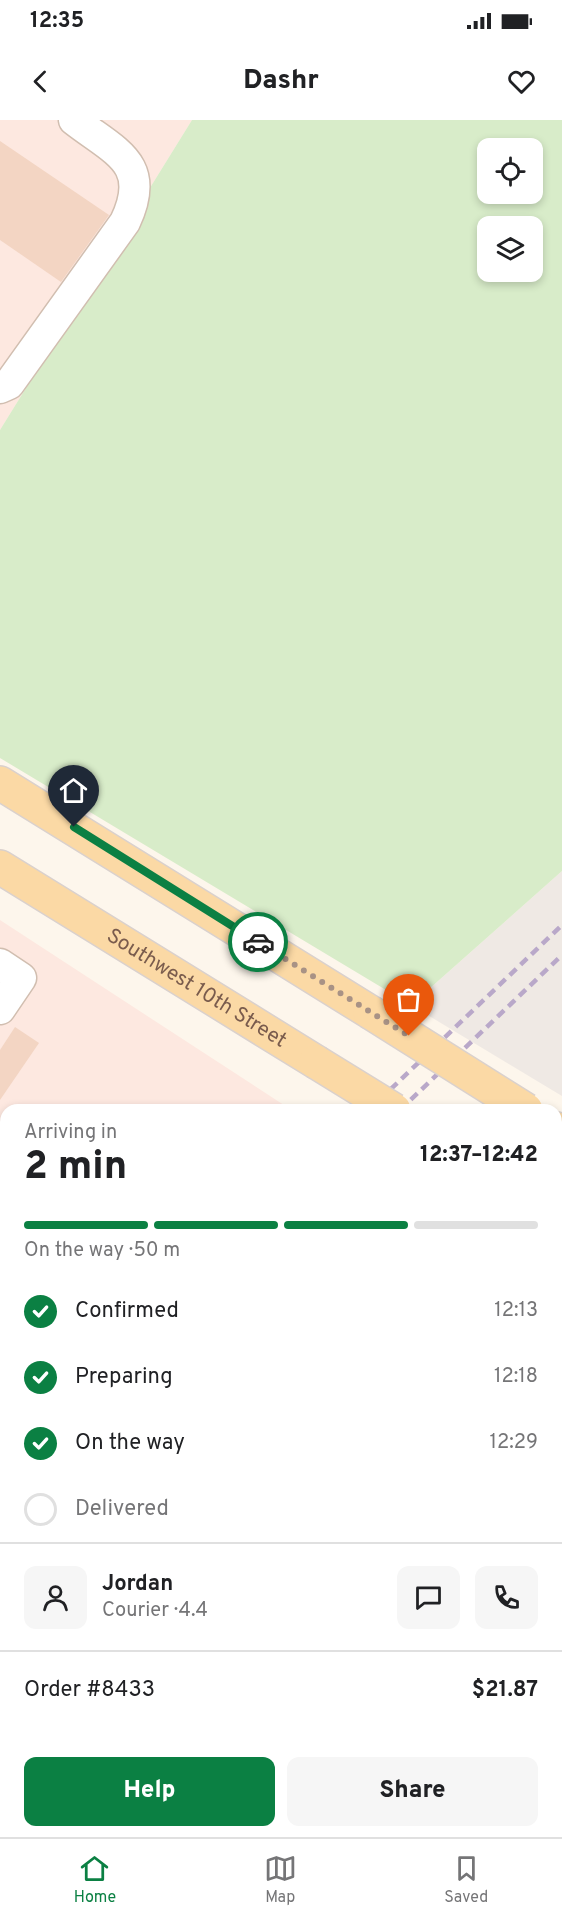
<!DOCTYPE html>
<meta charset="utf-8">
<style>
body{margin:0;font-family:Overpass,sans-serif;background:#f6f6f6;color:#202124;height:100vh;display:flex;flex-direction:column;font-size:22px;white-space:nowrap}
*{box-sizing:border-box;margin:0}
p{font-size:20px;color:#757577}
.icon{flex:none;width:33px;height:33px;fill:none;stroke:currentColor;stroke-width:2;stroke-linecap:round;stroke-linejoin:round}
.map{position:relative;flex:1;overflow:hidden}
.panel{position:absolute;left:0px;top:984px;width:562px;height:734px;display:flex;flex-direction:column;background:#fff;border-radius:18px 18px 0 0;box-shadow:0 3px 9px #0003}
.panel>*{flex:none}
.buttons{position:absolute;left:477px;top:18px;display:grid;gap:12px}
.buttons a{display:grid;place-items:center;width:66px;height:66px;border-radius:12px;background:#fff;box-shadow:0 3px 9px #0003;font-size:30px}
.pin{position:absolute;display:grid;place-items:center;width:51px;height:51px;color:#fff;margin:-62px -26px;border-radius:50% 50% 50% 0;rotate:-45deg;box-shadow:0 0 6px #0007}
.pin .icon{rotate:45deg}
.courier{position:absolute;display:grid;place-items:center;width:60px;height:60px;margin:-30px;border:4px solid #0b8043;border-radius:50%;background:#fff;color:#222;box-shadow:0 2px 8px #0007}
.summary em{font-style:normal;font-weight:800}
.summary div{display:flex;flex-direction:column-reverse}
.summary{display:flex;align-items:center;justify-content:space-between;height:102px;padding:0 24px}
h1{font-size:39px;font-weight:800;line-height:45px}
.bar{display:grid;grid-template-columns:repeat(4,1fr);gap:9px 6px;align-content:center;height:72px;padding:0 24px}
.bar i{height:8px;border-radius:4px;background:#e0e0e0}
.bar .selected{background:#0b8043}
.bar p{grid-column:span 4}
.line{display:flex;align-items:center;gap:15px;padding:0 24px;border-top:2px solid #e0e0e0}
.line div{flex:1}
.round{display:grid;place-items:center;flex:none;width:63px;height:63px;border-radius:12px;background:#f6f6f6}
ol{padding:0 24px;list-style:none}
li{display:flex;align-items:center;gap:18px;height:66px}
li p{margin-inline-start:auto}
li .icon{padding:6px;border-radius:50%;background:#0b8043;color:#fff;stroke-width:4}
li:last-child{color:#757577}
li i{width:33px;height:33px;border:3px solid #e0e0e0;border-radius:50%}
.button{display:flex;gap:12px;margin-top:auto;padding:12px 24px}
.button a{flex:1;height:69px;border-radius:12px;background:#0b8043;color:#fff;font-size:24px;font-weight:800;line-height:69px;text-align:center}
.button a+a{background:#f6f6f6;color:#202124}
.status{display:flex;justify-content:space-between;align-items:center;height:42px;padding:0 30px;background:#fff;direction:ltr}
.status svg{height:16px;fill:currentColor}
header{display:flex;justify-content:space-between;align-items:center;height:78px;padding:0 24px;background:#fff;font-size:27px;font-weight:800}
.tab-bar{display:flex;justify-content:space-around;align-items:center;height:84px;border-top:2px solid #e0e0e0;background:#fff;font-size:16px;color:#757577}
.tab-bar a{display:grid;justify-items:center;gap:3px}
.tab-bar .selected{color:#0b8043}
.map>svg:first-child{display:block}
.commercial{fill:#fde8e0}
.industrial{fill:#efe9e4}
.green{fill:#d8ecc9;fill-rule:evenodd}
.building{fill:#f3d5c3}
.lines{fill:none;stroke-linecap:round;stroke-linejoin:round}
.minor-casing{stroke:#d1beb0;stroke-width:33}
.major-casing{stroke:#dad1cd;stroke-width:36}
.path{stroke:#d9b8a5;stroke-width:4;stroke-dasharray:1.5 4.5;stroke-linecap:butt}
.minor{stroke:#fff;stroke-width:30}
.major{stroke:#fbd9a5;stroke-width:33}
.rail{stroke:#b9a8c9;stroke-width:4.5;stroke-dasharray:9 6;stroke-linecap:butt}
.major-bridge-casing{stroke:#dad1cd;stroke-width:36;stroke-linecap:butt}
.major-bridge{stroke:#fbd9a5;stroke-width:33}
.done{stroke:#a89285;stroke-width:6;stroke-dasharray:0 10.8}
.route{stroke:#0b8043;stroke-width:8}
.labels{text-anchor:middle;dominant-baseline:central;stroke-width:4.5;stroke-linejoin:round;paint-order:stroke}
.street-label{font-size:21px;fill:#7a5c4d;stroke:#fffaf3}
</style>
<div class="status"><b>12:35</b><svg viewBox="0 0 49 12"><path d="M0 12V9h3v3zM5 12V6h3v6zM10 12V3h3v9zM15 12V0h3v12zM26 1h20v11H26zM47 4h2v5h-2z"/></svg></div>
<header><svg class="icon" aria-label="back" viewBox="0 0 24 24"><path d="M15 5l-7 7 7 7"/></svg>Dashr<svg class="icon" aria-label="heart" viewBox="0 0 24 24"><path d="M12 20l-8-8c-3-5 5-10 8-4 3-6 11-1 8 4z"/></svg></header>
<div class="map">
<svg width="562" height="1717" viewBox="0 0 562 1717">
<rect width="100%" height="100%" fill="#fdf6ec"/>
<g class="commercial">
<path d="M0 0H192L0 310Z"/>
<path d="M0 800 290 989 6 990V1273L0 1279Z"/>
</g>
<path class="industrial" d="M562 751V976L411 885Z"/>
<g class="green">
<path d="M192 0H562V751L411 885 0 638V310ZM488 28H532V74H488ZM488 106H532V152H488Z"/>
<path d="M557 1218 562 1221V1524L557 1532Z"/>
<path d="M6 1273V1477L0 1482V1279Z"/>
<path d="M6 1495V1712H556L557 1680 562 1684V1717H0V1499Z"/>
<path d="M562 1547V1665L557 1662 556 1554Z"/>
</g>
<g class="building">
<path d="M0 21 109 95 61 162 0 120Z"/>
<path d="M15 907 39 923 0 980V930Z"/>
</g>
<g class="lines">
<defs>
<g id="minor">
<path d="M0 268 9 264 125 102C153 43 115 32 74 0"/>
<path d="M0 844 21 858 0 889"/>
</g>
<g id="major">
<path d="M0 663 370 892"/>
<path id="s1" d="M0 747 316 942"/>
<path d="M556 1009 562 1013"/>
<path d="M556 1093 562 1096"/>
</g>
</defs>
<use href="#minor" class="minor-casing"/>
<use href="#major" class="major-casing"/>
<g class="path">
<path d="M556 1218 562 1221"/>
<path d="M0 1499 6 1495"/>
<path d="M556 1532 562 1524"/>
<path d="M556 1675 562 1679"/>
</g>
<use href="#minor" class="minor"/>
<use href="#major" class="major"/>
<g class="rail">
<path d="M369 990 562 805"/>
<path d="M400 990 562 835"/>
<path d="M0 1344 6 1339"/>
<path d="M0 1373 6 1367"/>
</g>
<defs>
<g id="major-bridge">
<path d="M370 892 526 990"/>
<path d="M316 942 394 990"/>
</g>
</defs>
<use href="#major-bridge" class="major-bridge-casing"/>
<use href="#major-bridge" class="major-bridge"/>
</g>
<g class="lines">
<path class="done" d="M258 822 409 916"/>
<path class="route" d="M74 707 258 822"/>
</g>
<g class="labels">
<g class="street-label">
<text stroke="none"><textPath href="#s1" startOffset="231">Southwest 10th Street</textPath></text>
</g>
</g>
</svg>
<div class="buttons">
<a><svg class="icon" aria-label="locate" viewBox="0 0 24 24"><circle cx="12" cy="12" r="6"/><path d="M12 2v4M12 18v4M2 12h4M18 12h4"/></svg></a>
<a><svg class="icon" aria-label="layers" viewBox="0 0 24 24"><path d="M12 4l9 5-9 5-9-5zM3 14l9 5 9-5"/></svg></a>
</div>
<div class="pin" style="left:409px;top:916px;background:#ea580c"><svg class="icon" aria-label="bag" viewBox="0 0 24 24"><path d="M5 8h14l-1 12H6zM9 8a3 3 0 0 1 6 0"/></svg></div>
<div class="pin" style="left:74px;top:707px;background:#1f2937"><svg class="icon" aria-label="home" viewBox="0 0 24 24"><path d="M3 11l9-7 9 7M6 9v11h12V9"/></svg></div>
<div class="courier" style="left:258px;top:822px"><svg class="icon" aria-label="car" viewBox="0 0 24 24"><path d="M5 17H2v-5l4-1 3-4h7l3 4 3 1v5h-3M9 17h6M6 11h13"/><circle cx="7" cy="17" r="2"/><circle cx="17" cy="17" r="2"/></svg></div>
<section class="panel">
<div class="summary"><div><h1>2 min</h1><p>Arriving in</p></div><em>12:37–12:42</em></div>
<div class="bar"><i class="selected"></i><i class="selected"></i><i class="selected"></i><i></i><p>On the way · 50 m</p></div>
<ol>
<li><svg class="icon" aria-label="check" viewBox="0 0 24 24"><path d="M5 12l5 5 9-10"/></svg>Confirmed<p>12:13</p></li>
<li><svg class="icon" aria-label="check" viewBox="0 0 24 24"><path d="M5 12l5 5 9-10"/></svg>Preparing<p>12:18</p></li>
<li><svg class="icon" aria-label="check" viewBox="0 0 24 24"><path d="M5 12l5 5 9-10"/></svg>On the way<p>12:29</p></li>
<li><i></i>Delivered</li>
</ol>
<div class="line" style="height:108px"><a class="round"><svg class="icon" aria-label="person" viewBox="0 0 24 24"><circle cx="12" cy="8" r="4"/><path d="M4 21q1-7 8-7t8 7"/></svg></a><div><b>Jordan</b><p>Courier · 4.4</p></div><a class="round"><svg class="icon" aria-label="chat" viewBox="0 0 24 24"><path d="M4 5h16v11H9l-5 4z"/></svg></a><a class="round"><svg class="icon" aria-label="phone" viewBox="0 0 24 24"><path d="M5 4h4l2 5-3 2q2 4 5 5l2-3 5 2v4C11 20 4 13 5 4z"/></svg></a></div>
<div class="line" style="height:78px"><div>Order #8433</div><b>$21.87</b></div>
<div class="button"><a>Help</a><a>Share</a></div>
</section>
</div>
<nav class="tab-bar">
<a class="selected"><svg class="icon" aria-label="home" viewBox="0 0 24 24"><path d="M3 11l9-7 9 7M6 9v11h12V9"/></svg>Home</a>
<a><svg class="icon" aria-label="map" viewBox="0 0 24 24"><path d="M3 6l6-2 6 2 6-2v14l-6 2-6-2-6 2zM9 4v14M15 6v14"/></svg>Map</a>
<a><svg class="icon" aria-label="saved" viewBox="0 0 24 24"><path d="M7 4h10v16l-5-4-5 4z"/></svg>Saved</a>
</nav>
